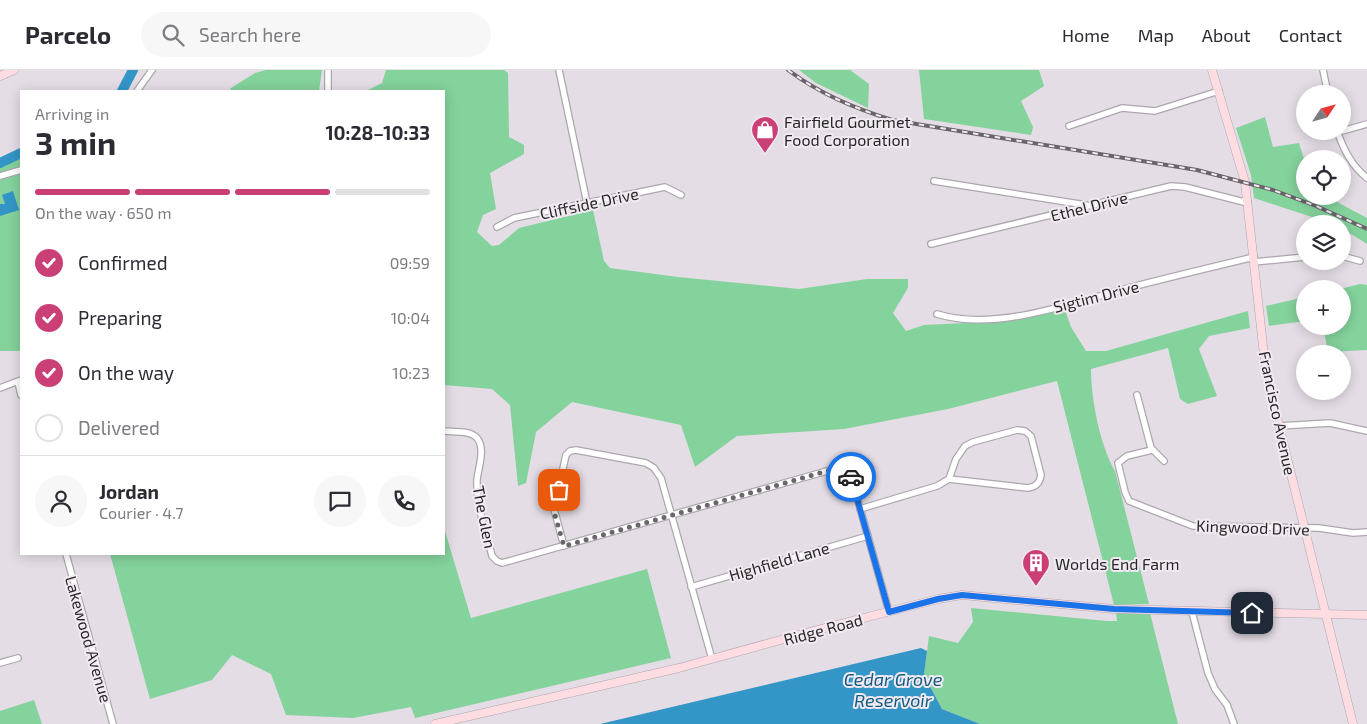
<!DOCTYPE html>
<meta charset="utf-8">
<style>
body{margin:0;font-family:"Exo 2",sans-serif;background:#f7f7f7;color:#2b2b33;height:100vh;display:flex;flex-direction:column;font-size:19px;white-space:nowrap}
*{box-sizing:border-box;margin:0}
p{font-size:16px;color:#7c7c81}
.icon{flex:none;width:28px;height:28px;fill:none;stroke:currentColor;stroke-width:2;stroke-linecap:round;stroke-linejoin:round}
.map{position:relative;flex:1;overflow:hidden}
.panel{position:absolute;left:20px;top:20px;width:425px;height:465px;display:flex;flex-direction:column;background:#fff;border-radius:0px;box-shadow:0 2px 12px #0003}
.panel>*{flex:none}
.needle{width:32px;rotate:54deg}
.buttons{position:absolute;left:1296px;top:15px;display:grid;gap:10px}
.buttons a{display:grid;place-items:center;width:55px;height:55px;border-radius:50%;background:#fff;box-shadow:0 2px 12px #0003;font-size:25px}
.pin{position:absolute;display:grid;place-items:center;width:42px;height:42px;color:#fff;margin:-21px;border-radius:10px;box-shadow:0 2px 8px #0006}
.courier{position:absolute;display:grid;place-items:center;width:50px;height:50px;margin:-25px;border:4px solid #1a73e8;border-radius:50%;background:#fff;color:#222;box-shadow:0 1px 6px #0007}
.summary em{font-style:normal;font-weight:700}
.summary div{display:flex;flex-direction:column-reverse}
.summary{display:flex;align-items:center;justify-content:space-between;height:85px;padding:0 15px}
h1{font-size:32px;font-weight:700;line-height:38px}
.bar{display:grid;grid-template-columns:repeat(4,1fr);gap:8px 5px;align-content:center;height:60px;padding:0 15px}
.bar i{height:6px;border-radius:4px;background:#e1e1e2}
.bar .on{background:#ca3f76}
.bar p{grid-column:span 4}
.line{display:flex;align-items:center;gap:12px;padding:0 15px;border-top:1px solid #e1e1e2}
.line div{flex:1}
.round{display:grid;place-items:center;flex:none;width:52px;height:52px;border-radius:26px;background:#f7f7f7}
ol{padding:0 15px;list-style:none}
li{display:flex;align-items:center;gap:15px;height:55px}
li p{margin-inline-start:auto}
li .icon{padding:5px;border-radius:50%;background:#ca3f76;color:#fff;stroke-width:4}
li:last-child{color:#7c7c81}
li i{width:28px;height:28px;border:2px solid #e1e1e2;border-radius:50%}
header{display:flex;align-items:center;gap:30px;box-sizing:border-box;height:70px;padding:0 25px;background:#fff;border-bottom:1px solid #e1e1e2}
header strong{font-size:24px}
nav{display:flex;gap:28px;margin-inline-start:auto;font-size:18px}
.search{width:350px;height:45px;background:#f7f7f7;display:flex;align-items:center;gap:12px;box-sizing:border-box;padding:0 18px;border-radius:28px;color:#7c7c81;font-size:19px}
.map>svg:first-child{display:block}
.green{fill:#84d29c}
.water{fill:#3396c6}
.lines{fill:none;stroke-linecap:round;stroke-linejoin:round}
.river{stroke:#3396c6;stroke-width:10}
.street-casing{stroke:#ada6ae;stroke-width:8}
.secondary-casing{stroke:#ada6ae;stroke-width:9}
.street{stroke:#fff;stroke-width:5.5}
.secondary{stroke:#fddde2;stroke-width:8}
.rail-casing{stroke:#686469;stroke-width:4}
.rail{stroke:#f2eaf3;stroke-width:2;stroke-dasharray:5.5;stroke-linecap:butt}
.done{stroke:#6b666b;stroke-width:5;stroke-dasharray:0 9}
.route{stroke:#1a73e8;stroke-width:6}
.labels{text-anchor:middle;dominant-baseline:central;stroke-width:4;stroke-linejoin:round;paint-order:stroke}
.poi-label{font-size:16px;fill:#292629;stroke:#f2eaf3;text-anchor:start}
.street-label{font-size:16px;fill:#292629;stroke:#f2eaf3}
.water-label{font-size:18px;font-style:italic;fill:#135c7e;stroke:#f2eaf3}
</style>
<header>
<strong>Parcelo</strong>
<div class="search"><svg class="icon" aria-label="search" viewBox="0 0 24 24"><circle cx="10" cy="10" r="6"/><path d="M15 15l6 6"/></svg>Search here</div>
<nav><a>Home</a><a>Map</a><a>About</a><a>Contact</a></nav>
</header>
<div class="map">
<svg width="1367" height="654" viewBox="0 0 1367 654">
<rect width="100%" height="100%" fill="#e5dde6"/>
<g class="green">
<path d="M266 0H322L319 21H230L231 18 255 3Z"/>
<path d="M386 0H504L508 3 509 67 524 75V84L490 103 496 139 483 145 477 162 492 176 499 175 519 158 593 140 604 191 610 198 678 207 799 219 867 209H908V218L893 243 906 261 924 255 986 252 1065 240 1071 257 1086 281H1106L1248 241 1250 258 1209 266 1199 279 1217 326 1188 334 1180 329 1168 278 1091 299C1091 329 1100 375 1115 401L1149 534 1114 535 1057 311 948 339 844 359 737 366 695 397 681 355 572 332 536 362 526 413 518 416 510 335 492 319 444 315V21H366L382 13Z"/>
<path d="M799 0H850L869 14 868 38 816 13Z"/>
<path d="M919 0H1039L1044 16 1021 31 1033 57 1031 65 924 49Z"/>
<path d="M1265 47 1273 77 1299 73 1305 92V126H1331L1337 132 1367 148V174L1343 159 1342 154H1333L1254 128 1251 105 1236 58Z"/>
<path d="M21 82V281H0V89Z"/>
<path d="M1360 214 1367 215V280L1328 282 1323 256H1342V219H1340Z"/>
<path d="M1305 227V251L1269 256 1266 236Z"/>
<path d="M444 458 471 548 647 499 671 588 415 648 411 637 353 648 286 645 271 604 232 585 212 610 150 629 110 484H444Z"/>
<path d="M971 538 1107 551H1117L1116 542 1150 543 1178 654H980L942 639 924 605 929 566 958 573 973 552Z"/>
<path d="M34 630 42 654H0V641Z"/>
</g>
<g class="water">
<path d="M13 121 19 140 0 146V134H5L2 125Z"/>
<path d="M921 578 927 581 924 605 942 639 980 654H600Z"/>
</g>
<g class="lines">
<g class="river">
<path d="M122 21 133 0"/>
<path d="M0 93 21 83"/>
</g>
<defs>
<g id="street">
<path d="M559 0 587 133"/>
<path d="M1323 0 1328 24"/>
<path d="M137 21 152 0"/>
<path d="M328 21V0"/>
<path d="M1069 56 1122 38 1155 41 1219 21"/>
<path d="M1337 61C1344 80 1351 95 1367 108"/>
<path d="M1342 61 1367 54"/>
<path d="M0 106 21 100"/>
<path d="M934 111 1086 135"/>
<path d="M497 157 514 148 665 117 681 125"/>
<path d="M931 174 1171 116 1185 117 1248 133"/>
<path d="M1342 186 1360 191"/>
<path d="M1254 192 1305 187"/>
<path d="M937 244C995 262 1071 233 1128 218 1170 207 1212 197 1254 187"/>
<path d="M18 312 21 325"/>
<path d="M0 318 21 310"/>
<path d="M1137 325 1151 378 1164 391"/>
<path d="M1279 356 1330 353 1367 361"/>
<path d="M444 361C454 362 470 360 477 368 486 379 478 398 477 410 476 436 486 461 492 486L497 491 502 493 841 397 846 398 850 402 889 542"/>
<path d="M1152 380 1127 386 1118 393 1125 422 1129 431 1193 456 1319 458 1353 463 1367 462"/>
<path d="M860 439 937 416 949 409 956 389 965 376 973 372 1017 360 1025 361 1031 366 1041 405C1040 413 1036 417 1028 418L949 409"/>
<path d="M564 476 554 439 566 385 570 381 576 380 646 393 654 398 661 408 712 589"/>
<path d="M66 484 113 654"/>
<path d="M691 517 868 466"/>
<path d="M1192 542 1208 603 1215 619 1227 635 1234 654"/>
<path d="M0 593 18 588"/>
</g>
<g id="secondary">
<path d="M1212 0 1245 112 1263 276 1269 315 1353 654"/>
<path d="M0 6 14 0"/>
<path d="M435 654 679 598 813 561 938 529 962 525 1114 539 1367 545"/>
</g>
</defs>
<use href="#street" class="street-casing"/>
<use href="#secondary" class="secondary-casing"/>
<use href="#street" class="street"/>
<use href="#secondary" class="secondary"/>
<defs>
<path id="rail" d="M788 0C820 24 854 38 892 50L1197 100 1273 120 1316 136 1367 159"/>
</defs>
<use href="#rail" class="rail-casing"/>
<use href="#rail" class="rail"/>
</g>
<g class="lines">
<path class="done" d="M559 420 554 442 564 476 841 397 848 399 851 407"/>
<path class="route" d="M851 407 889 542 938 529 962 525 1114 539 1252 543"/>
</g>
<defs>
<symbol id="shop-pin" viewBox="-11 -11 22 30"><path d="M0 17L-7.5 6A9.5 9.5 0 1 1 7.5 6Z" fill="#ca3f76" stroke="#f2eaf3"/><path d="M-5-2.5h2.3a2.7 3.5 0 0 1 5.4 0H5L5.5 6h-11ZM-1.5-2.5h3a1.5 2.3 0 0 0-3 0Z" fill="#fff"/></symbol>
<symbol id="building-pin" viewBox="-11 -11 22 30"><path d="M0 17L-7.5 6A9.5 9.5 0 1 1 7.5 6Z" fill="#ca3f76" stroke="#f2eaf3"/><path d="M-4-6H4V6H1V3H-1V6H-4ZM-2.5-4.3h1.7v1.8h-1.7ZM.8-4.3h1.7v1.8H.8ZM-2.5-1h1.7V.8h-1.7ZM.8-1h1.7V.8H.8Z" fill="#fff"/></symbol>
</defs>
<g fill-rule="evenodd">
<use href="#shop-pin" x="749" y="44" width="32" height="43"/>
<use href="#building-pin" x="1020" y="477" width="32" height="43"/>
</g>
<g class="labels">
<g class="poi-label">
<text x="784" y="51">Fairfield Gourmet<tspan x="784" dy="18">Food Corporation</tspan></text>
<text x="1055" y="493">Worlds End Farm</text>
</g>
<g class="street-label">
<text transform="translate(589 133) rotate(-12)">Cliffside Drive</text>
<text transform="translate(1089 136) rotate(-14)">Ethel Drive</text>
<text transform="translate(1096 226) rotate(-14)">Sigtim Drive</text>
<text transform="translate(1278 343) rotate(78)">Francisco Avenue</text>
<text transform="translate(485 447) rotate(79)">The Glen</text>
<text transform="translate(1253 457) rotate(2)">Kingwood Drive</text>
<text transform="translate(779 491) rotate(-16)">Highfield Lane</text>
<text transform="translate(823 559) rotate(-15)">Ridge Road</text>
<text transform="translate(89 569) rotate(74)">Lakewood Avenue</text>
</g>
<g class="water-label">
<text x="893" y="609">Cedar Grove<tspan x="893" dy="21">Reservoir</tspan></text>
</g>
</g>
</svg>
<div class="buttons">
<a><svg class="needle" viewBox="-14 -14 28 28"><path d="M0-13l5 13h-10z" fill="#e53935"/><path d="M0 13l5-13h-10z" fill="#7c7c81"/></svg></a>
<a><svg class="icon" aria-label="locate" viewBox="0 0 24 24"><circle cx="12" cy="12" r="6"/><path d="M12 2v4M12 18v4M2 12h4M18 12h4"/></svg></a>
<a><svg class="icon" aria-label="layers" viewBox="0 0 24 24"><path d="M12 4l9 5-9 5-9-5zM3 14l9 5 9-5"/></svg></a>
<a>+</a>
<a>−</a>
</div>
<div class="pin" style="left:559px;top:420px;background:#ea580c"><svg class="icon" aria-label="bag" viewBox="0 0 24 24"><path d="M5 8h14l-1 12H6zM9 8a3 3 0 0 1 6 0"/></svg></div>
<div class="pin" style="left:1252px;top:543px;background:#1f2937"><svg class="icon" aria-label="home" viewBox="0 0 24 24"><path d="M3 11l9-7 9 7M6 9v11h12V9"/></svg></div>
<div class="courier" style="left:851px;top:407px"><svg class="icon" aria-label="car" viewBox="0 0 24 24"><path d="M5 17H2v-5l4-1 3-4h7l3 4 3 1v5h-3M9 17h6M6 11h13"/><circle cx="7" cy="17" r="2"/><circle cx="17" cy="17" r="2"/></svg></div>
<section class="panel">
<div class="summary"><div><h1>3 min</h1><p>Arriving in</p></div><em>10:28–10:33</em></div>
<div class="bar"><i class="on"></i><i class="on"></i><i class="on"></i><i></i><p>On the way · 650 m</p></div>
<ol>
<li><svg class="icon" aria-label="check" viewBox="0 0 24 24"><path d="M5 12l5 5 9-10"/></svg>Confirmed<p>09:59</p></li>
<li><svg class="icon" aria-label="check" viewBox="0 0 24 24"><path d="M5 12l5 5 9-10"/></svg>Preparing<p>10:04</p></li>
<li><svg class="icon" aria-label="check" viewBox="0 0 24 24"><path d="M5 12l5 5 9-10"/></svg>On the way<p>10:23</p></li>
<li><i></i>Delivered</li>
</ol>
<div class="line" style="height:90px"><a class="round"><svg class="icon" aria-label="person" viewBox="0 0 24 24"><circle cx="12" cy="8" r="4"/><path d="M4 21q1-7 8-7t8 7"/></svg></a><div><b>Jordan</b><p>Courier · 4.7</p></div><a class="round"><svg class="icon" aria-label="chat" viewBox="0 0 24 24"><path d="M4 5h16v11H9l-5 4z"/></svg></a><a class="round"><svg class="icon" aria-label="phone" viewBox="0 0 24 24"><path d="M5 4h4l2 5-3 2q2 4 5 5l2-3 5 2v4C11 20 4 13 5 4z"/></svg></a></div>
</section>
</div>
